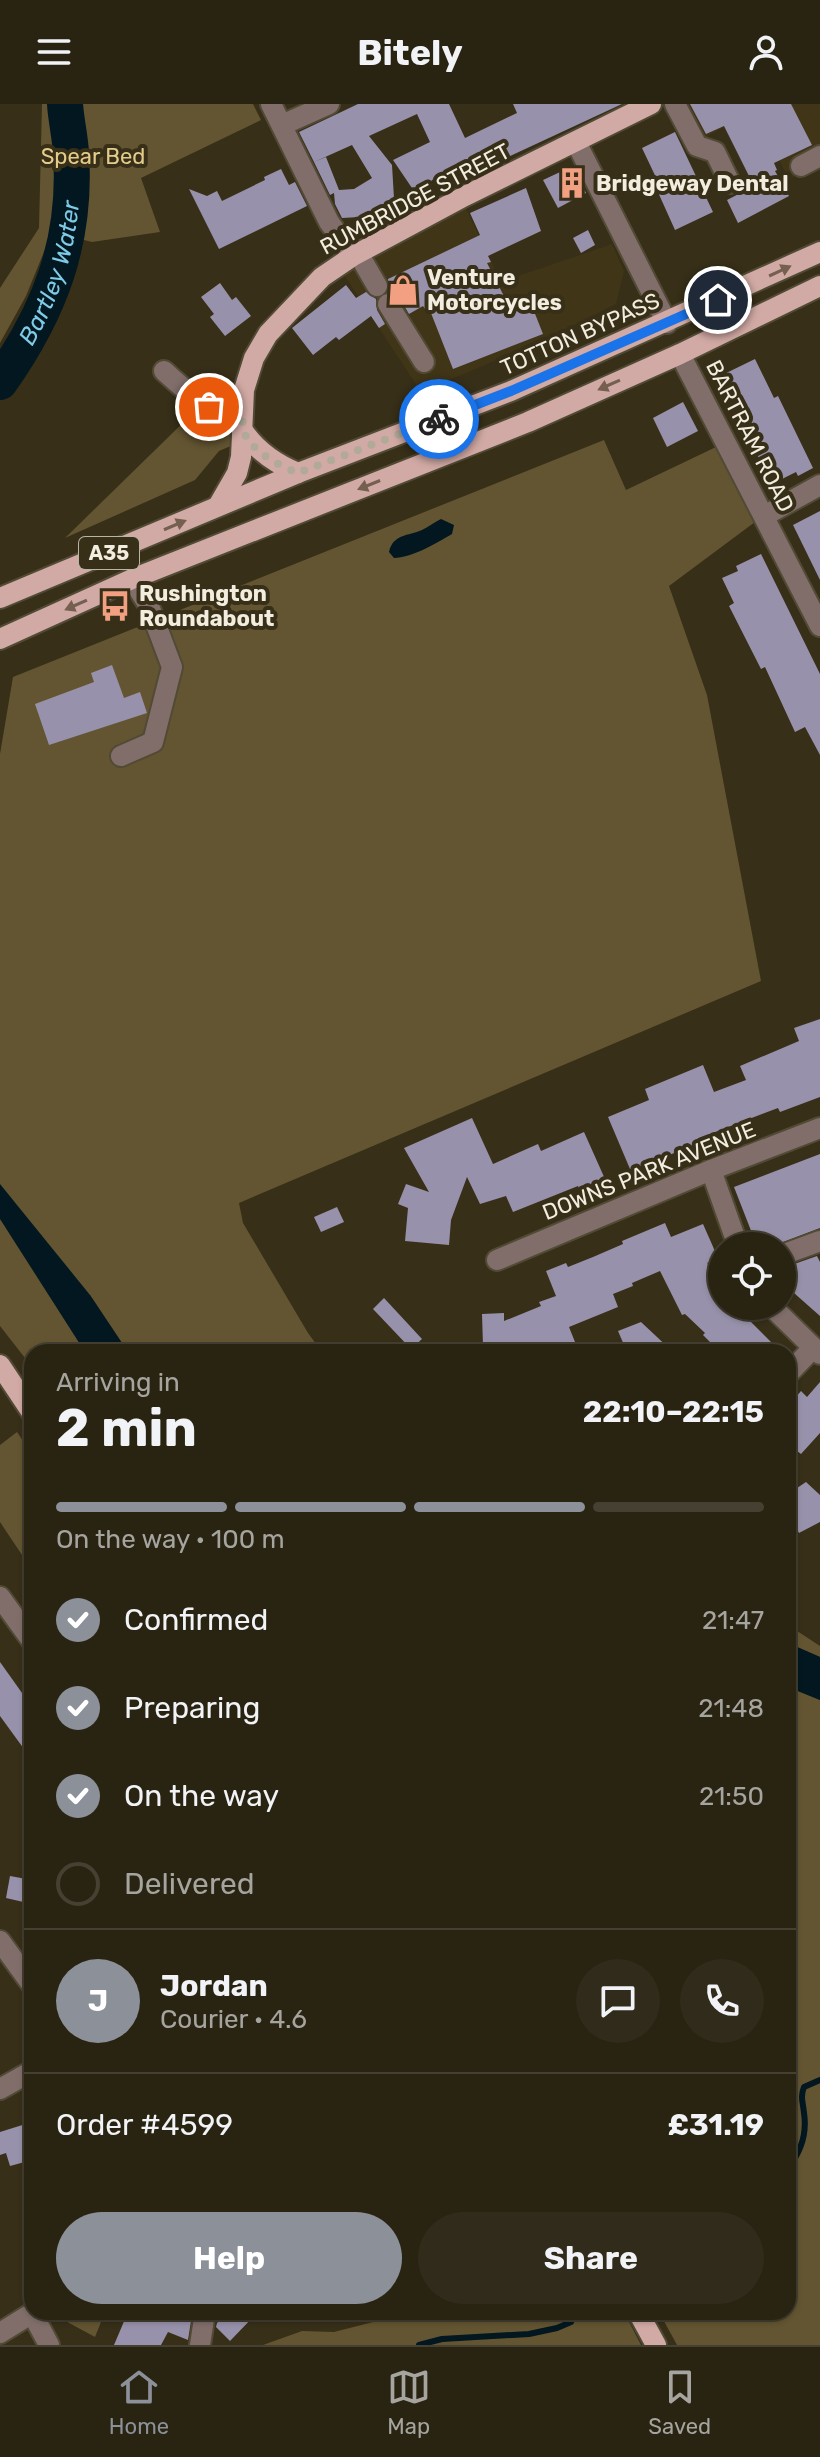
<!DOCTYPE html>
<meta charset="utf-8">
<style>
body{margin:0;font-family:Rubik,sans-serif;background:#312b1b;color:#f1f3f6;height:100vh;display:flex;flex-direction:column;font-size:30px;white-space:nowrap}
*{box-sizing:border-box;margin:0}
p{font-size:26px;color:#a5a49f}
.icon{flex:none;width:44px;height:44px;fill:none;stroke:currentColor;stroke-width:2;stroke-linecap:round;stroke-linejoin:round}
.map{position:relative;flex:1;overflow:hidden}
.drawer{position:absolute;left:24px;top:1240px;width:772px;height:976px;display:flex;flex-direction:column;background:#292312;border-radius:24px;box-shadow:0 2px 6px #0004,0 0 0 2px #454032}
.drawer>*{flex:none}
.controls{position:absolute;left:708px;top:1128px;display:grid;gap:16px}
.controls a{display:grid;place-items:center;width:88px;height:88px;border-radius:50%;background:#292312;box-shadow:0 2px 6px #0004,0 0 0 2px #454032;font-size:40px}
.pin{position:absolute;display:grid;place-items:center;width:68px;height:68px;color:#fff;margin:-34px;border:4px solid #fff;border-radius:50%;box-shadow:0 2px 8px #0007}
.courier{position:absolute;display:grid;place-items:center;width:80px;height:80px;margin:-40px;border:6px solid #1a73e8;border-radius:50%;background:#fff;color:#222;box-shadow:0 2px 10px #0007}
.head em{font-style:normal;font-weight:700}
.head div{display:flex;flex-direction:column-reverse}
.head{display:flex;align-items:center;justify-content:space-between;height:136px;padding:0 32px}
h1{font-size:52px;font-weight:700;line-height:60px}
.bar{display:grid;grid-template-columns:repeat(4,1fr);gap:12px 8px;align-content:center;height:96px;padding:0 32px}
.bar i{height:10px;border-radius:6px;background:#454032}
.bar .active{background:#8c9099}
.bar p{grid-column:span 4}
.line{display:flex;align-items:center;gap:20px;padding:0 32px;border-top:2px solid #454032}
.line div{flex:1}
.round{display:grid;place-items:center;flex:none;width:84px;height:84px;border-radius:42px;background:#312b1b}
ol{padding:0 32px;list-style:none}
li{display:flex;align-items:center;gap:24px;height:88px}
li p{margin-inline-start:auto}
li .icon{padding:8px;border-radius:50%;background:#8c9099;color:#fff;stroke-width:4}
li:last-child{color:#a5a49f}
li i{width:44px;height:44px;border:4px solid #454032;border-radius:50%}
.button{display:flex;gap:16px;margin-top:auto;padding:16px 32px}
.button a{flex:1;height:92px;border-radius:48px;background:#8c9099;color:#fff;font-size:32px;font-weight:700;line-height:92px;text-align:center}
.button a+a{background:#312b1b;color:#f1f3f6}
header{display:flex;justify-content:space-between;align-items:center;height:104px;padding:0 32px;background:#292312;font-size:36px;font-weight:700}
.tabs{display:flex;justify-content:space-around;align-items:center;height:112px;border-top:2px solid #454032;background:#292312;font-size:22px;color:#a5a49f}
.tabs a{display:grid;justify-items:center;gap:4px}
.tabs .active{color:#8c9099}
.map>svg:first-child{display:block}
.built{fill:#403517}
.green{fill:#635531}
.water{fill:#02171f}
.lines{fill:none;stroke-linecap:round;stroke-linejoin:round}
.stream{stroke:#02171f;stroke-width:6}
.river{stroke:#02171f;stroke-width:36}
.building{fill:#9891ab}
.minor-casing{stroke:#514a34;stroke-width:24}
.major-casing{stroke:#514a34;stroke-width:24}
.minor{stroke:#816e6b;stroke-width:20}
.major{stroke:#d2aaa5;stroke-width:20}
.oneway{fill:#756050}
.done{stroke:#b1aa99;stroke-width:8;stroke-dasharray:0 14.4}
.route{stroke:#1a73e8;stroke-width:10}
.labels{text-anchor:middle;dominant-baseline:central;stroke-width:8;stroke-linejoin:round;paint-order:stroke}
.shield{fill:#372f18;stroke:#bab4a3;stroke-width:2}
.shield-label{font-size:20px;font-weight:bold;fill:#f2eddf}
.park-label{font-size:22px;fill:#e4cc8c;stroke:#372f18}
.poi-label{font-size:22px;font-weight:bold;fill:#f2eddf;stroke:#372f18;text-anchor:start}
.street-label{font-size:22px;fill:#f2eddf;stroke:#372f18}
.water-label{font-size:24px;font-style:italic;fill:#7ecae7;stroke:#372f18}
</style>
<header><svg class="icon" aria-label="menu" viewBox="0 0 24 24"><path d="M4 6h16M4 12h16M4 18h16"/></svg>Bitely<svg class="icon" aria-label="person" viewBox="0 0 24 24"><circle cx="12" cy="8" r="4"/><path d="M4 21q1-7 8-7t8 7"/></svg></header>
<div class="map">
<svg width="820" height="2241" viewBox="0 0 820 2241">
<rect width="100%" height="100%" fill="#372f18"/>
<g class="built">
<path d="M681 0H820V59L789 75 752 4 722 19 724 23 699 37Z"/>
<path d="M460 92 501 178 612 140 624 167 616 200 544 236 421 288 335 157Z"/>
</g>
<g class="green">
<path d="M42 0H253L261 16 141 74 160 128 92 138 52 128 26 192 0 239V184L39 124Z"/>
<path d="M193 309C212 311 233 319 233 341L219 347 195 376 65 434Z"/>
<path d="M604 336 626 386 716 343 755 418 669 482 707 591 761 877 239 1099 243 1119 308 1229 322 1248H128L90 1191 76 1233 85 1248H32V1263L0 1222V650L13 573Z"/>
<path d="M17 1328 32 1350V1466L0 1418V1341Z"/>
<path d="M788 1521 820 1542V1553L788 1539Z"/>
<path d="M788 1583 820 1596V2241H677L659 2208H788Z"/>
<path d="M74 2208H105L95 2233 58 2213Z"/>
<path d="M438 2208H624L641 2241H263L302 2227 334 2228 377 2217Z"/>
</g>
<g class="water">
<path d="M441 415 454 421 452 430C437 439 411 454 394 454L389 448C393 430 408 432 422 426 428 423 435 418 441 415Z"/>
<path d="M0 1080 90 1191 128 1248H85L0 1115Z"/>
<path d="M788 1539 820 1553V1596L788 1583Z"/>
</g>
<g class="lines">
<g class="stream">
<path d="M788 2064C801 2048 807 2029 804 2009 803 1998 800 1993 804 1983L820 1976"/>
<path d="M419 2241 442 2235 529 2230 557 2224 571 2218"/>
</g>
<path class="river" id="s1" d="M0 278C50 207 77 137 71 49 70 32 66 16 65 0"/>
</g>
<g class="building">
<path d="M358 0H449L465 34 517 9 513 0H622L452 79 446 68 414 87 393 56 430 38 417 10 369 32 392 61 395 111 342 114 335 100 334 89 330 91 314 58 326 53 339 86 354 85 372 74 352 41 314 58 299 28Z"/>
<path d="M690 0H791L812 41 774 59 777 66 775 67 789 92 738 119 727 96 754 82 724 22 706 30Z"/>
<path d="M675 28 713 108 675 126 657 86 661 84 642 44Z"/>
<path d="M573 62 586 89 558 104 543 76Z"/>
<path d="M281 65 289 81 295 78 307 102 219 145 189 85 207 92 217 87 222 97 265 76 264 73Z"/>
<path d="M526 84 541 127 488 152 491 158 487 159 508 200 528 192 543 230 453 265 429 204 425 205 423 202 409 210 399 193 389 187 388 175 480 131 470 109Z"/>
<path d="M588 126 595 141 581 149 573 134Z"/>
<path d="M220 179 232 196 236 193 251 212 225 232 210 213 214 210 201 193Z"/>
<path d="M346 181 356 194 366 188 376 195 377 206 385 220 379 224 371 212 339 236 336 233 313 251 292 224Z"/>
<path d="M755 255 774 294 778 292 813 364 798 372 796 368 772 380 718 273Z"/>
<path d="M683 298 698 327 667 343 653 314Z"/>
<path d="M820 407V476L793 421Z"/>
<path d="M761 450 820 570V651L805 623 795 628 765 563 761 565 729 502 734 499 722 474 738 467 736 462Z"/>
<path d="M112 561 124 594 140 588 147 609 49 641 35 600 94 578 91 569Z"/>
<path d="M820 915V993L780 1008 778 1004 697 1035 698 1039 636 1065H630L608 1013 649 996 645 985 703 961 714 988 746 976 740 962 799 937 794 924Z"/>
<path d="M472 1014 493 1060 538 1040 541 1047 584 1028 605 1075 580 1086 578 1082 513 1108 506 1092 480 1100 467 1073 451 1116 449 1141 405 1137 408 1104 398 1100 406 1080 429 1088 404 1044Z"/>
<path d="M820 1050V1124L773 1142H757L734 1083Z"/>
<path d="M337 1103 344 1118 321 1128 314 1113Z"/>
<path d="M665 1119 671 1133 703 1120 718 1154 707 1159 722 1172 714 1182 722 1190V1202H735L781 1248H720L703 1231 705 1229 685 1210 682 1211 660 1167 632 1179 633 1182 613 1190 618 1203 569 1223 579 1248H529L527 1245 507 1246V1241L483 1242 482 1210 504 1209V1217L541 1202 539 1198 556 1192 546 1167 566 1159 568 1163 593 1153 623 1140 622 1137Z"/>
<path d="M817 1152 820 1158V1212L794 1189 783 1164Z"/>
<path d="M384 1194 422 1235 411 1245 373 1205Z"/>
<path d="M641 1218 673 1248H627L618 1227Z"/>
<path d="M820 1278V1329L801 1350 788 1340V1302L801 1287 807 1293Z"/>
<path d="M806 1378 820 1391V1418L799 1429 788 1408V1390Z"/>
<path d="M0 1558 32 1603V1656L0 1612Z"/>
<path d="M10 1772 32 1776V1800L6 1794Z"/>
<path d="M32 2018V2056L10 2062 6 2049 0 2051V2028Z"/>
<path d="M128 2208H170L191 2217 188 2236 168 2228 161 2241H114Z"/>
<path d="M227 2208H258L230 2237 216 2223 217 2219Z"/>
</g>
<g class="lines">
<defs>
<g id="minor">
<path d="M271 0 329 118 353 152"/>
<path d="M675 0 697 42 715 48 730 79"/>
<path d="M282 21 329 0"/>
<path d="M576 38 667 219"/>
<path d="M801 62 820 52"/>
<path d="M358 149 377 182"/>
<path d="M388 200 424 258"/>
<path d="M680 250 820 522"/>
<path d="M164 267C192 292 204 305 242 308"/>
<path d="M764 412 820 381"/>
<path d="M121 652 153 638 172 563 149 502 132 475"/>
<path d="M711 1066 738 1142"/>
<path d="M782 1151 820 1137"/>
<path d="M497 1156 711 1066 820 1024"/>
<path d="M771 1202 820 1250"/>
<path d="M788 1270 813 1244"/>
<path d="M0 1493 32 1537"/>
<path d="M0 1837 32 1881"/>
<path d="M0 1985 32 1967"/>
<path d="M32 2209 49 2241"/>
<path d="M0 2229 34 2208"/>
<path d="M200 2241 205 2208"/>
</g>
<g id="major">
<path d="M244 328C258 348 276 360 298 369"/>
<path d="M218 402 237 369 241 353 244 286 254 254 268 230 322 173 353 152 465 92 651 0"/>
<path d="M0 494 298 369 511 287 820 148"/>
<path d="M0 535 132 475 528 318 680 250 820 182"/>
<path d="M0 1261 32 1309"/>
<path d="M638 2208 656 2241"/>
</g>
</defs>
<use href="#minor" class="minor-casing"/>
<use href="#major" class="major-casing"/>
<use href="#minor" class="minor"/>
<use href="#major" class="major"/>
</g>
<defs><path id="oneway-solid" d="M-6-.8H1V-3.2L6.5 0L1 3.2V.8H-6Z" transform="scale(2)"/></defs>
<g class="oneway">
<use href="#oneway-solid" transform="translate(780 167) rotate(-25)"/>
<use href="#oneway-solid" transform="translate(609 281) rotate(156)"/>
<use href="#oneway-solid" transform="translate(369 381) rotate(158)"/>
<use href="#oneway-solid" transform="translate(175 421) rotate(-23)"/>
<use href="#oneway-solid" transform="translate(76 501) rotate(156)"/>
</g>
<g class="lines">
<path class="done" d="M209 303 242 308C243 314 242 323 244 328 252 348 280 362 298 369L439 315"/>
<path class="route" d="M439 315 511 287 718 196"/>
</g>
<defs>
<symbol id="building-bare" viewBox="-9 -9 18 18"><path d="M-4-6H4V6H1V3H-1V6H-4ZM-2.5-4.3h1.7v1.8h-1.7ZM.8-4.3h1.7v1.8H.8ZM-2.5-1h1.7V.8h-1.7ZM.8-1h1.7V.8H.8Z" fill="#f2a081" stroke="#372f18" stroke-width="2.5" paint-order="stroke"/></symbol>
<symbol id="shop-bare" viewBox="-9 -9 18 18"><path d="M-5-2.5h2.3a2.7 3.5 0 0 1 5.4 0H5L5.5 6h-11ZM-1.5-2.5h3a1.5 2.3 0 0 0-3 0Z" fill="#f2a081" stroke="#372f18" stroke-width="2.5" paint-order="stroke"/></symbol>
<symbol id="bus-bare" viewBox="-9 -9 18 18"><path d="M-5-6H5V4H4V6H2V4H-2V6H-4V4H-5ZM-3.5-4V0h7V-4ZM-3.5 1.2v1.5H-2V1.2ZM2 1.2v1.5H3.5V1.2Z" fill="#f2a081" stroke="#372f18" stroke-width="2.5" paint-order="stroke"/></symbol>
</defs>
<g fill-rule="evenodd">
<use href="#building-bare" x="550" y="57" width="44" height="44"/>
<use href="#shop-bare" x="381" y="164" width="44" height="44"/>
<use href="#bus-bare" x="93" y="480" width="44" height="44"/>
</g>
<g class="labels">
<rect class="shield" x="79" y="433" width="60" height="32" rx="6"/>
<g class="shield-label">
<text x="109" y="449">A35</text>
</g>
<g class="park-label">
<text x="93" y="52">Spear Bed</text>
</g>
<g class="poi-label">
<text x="596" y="79">Bridgeway Dental</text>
<text x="427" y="173">Venture<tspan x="427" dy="25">Motorcycles</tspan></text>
<text x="139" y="489">Rushington<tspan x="139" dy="25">Roundabout</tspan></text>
</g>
<g class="street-label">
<text transform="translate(415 95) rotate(-28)">RUMBRIDGE STREET</text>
<text transform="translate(580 230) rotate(-24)">TOTTON BYPASS</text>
<text transform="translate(750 332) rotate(63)">BARTRAM ROAD</text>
<text transform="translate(649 1067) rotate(-22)">DOWNS PARK AVENUE</text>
</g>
<g class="water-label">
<text stroke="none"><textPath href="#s1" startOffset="122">Bartley Water</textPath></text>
</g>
</g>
</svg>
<div class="controls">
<a><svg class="icon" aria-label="locate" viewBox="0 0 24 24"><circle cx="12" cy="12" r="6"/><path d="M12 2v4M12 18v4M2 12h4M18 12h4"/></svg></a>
</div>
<div class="pin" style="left:209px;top:303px;background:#ea580c"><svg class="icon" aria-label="bag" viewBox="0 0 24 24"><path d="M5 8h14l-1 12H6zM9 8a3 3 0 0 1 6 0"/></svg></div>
<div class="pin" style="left:718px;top:196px;background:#1f2937"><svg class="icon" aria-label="home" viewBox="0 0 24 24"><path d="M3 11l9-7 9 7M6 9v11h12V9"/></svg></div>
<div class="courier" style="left:439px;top:315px"><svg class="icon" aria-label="bike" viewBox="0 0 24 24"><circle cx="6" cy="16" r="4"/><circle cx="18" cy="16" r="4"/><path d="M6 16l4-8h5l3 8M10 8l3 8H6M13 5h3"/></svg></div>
<section class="drawer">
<div class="head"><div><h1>2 min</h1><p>Arriving in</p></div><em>22:10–22:15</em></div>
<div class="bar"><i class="active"></i><i class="active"></i><i class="active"></i><i></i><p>On the way · 100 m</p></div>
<ol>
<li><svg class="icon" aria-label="check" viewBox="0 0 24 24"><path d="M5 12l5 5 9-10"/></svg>Confirmed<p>21:47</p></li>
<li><svg class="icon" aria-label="check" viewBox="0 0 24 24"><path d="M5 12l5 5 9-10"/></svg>Preparing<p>21:48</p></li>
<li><svg class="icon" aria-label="check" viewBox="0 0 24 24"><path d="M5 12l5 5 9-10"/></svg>On the way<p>21:50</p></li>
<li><i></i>Delivered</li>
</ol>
<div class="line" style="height:144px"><b class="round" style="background:#8c9099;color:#fff">J</b><div><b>Jordan</b><p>Courier · 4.6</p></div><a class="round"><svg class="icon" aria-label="chat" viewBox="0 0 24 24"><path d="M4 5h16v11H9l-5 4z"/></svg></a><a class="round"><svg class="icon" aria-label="phone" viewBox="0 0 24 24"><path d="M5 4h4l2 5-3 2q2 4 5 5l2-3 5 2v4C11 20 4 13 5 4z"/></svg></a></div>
<div class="line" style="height:104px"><div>Order #4599</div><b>£31.19</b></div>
<div class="button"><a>Help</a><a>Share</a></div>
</section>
</div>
<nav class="tabs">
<a class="active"><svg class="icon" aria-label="home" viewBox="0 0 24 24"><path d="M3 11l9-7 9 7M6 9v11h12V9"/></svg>Home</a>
<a><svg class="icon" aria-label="map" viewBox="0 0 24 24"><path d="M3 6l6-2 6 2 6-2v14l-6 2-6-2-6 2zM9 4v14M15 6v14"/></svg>Map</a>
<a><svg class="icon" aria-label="saved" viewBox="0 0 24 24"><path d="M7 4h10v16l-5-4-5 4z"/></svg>Saved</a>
</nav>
